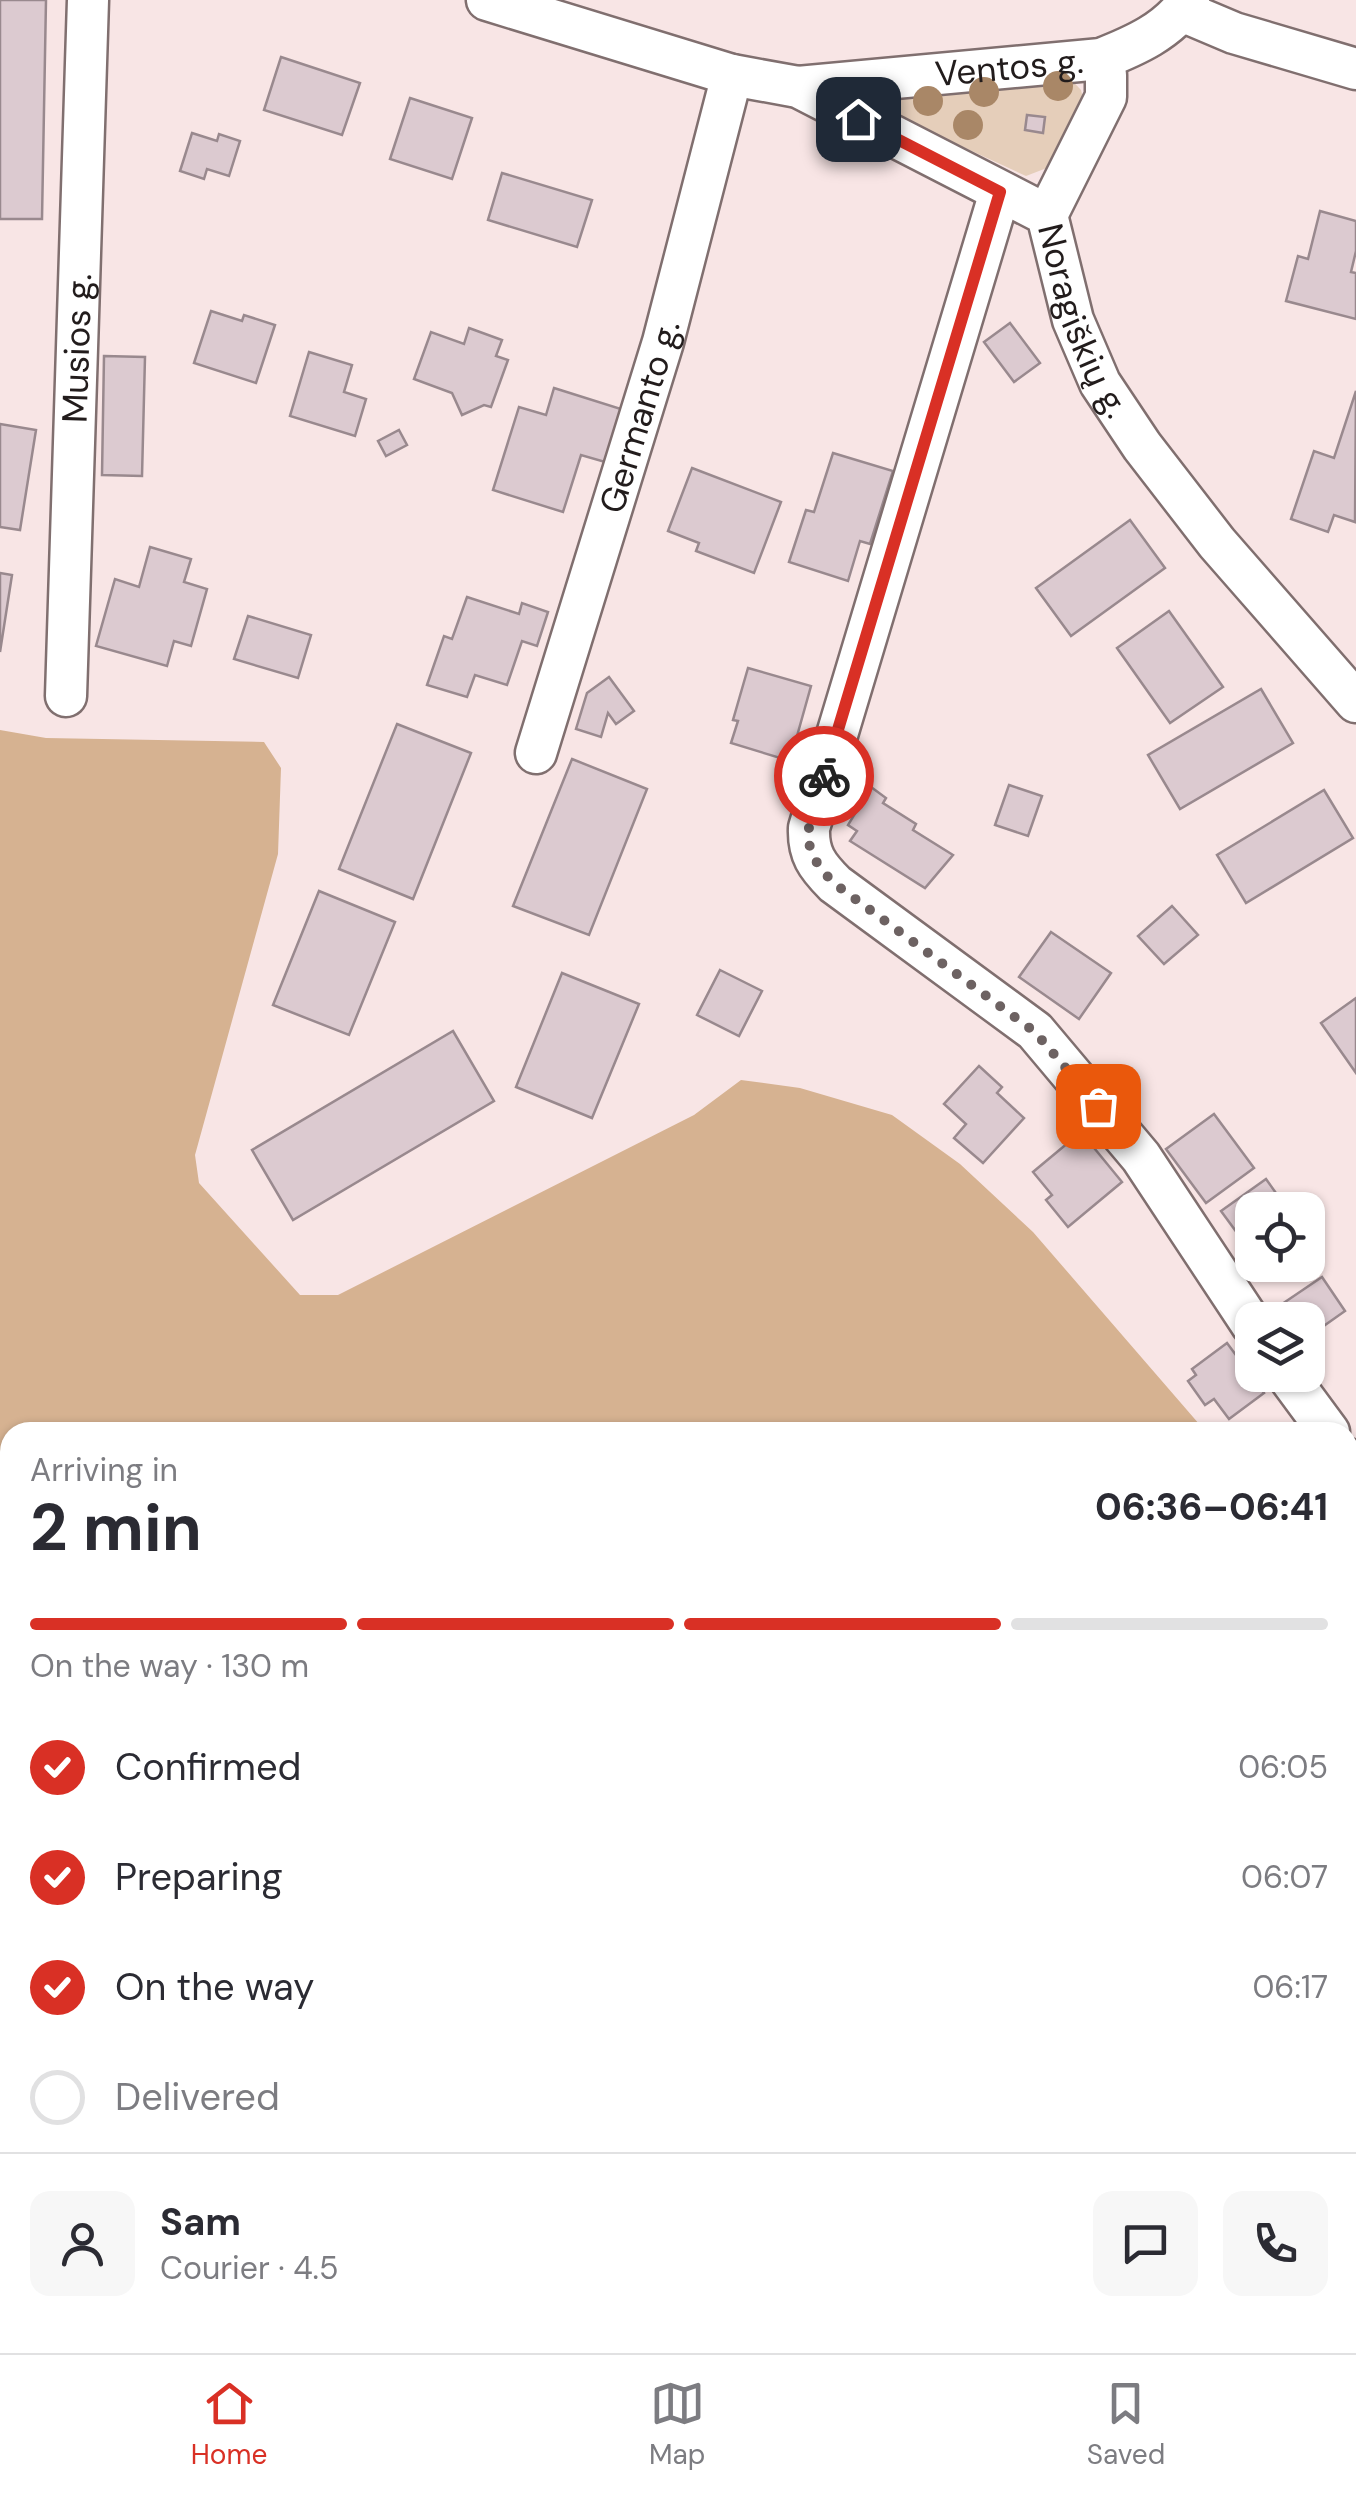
<!DOCTYPE html>
<meta charset="utf-8">
<style>
body{margin:0;font-family:"DM Sans",sans-serif;background:#f7f7f7;color:#2b2b33;height:100vh;display:flex;flex-direction:column;font-size:38px;white-space:nowrap}
*{box-sizing:border-box;margin:0}
p{font-size:32px;color:#7c7c81}
.icon{flex:none;width:55px;height:55px;fill:none;stroke:currentColor;stroke-width:2;stroke-linecap:round;stroke-linejoin:round}
.map{position:relative;flex:1;overflow:hidden}
.details{position:absolute;left:0px;top:1422px;width:1358px;height:932px;display:flex;flex-direction:column;background:#fff;border-radius:30px 30px 0 0;box-shadow:0 2px 8px #0004}
.details>*{flex:none}
.tools{position:absolute;left:1235px;top:1192px;display:grid;gap:20px}
.tools a{display:grid;place-items:center;width:90px;height:90px;border-radius:20px;background:#fff;box-shadow:0 2px 8px #0004;font-size:50px}
.pin{position:absolute;display:grid;place-items:center;width:85px;height:85px;color:#fff;margin:-42px;border-radius:20px;box-shadow:0 5px 15px #0006}
.courier{position:absolute;display:grid;place-items:center;width:100px;height:100px;margin:-50px;border:8px solid #d93025;border-radius:50%;background:#fff;color:#222;box-shadow:0 2px 12px #0007}
.overview em{font-style:normal;font-weight:700}
.overview div{display:flex;flex-direction:column-reverse}
.overview{display:flex;align-items:center;justify-content:space-between;height:170px;padding:0 30px}
h1{font-size:65px;font-weight:700;line-height:75px}
.bar{display:grid;grid-template-columns:repeat(4,1fr);gap:15px 10px;align-content:center;height:120px;padding:0 30px}
.bar i{height:12px;border-radius:8px;background:#e1e1e2}
.bar .on{background:#d93025}
.bar p{grid-column:span 4}
.line{display:flex;align-items:center;gap:25px;padding:0 30px;border-top:2px solid #e1e1e2}
.line div{flex:1}
.round{display:grid;place-items:center;flex:none;width:105px;height:105px;border-radius:20px;background:#f7f7f7}
ol{padding:0 30px;list-style:none}
li{display:flex;align-items:center;gap:30px;height:110px}
li p{margin-inline-start:auto}
li .icon{padding:10px;border-radius:50%;background:#d93025;color:#fff;stroke-width:4}
li:last-child{color:#7c7c81}
li i{width:55px;height:55px;border:5px solid #e1e1e2;border-radius:50%}
.tabs{display:flex;justify-content:space-around;align-items:center;height:140px;border-top:2px solid #e1e1e2;background:#fff;font-size:28px;color:#7c7c81}
.tabs a{display:grid;justify-items:center;gap:5px}
.tabs .on{color:#d93025}
.map>svg:first-child{display:block}
.green{fill:#e5ceba}
.forest{fill:#d6b291}
.building{fill:#dccad0;stroke:#99898e;stroke-width:2.5}
.lines{fill:none;stroke-linecap:round;stroke-linejoin:round}
.minor-casing{stroke:#806f6f;stroke-width:45}
.path{stroke:#9b8e8e;stroke-width:6;stroke-dasharray:5 8;stroke-linecap:butt}
.minor{stroke:#fff;stroke-width:40}
.tree{fill:#a98767}
.done{stroke:#6d6262;stroke-width:10;stroke-dasharray:0 18}
.route{stroke:#d93025;stroke-width:12}
.labels{text-anchor:middle;dominant-baseline:central;stroke-width:8;stroke-linejoin:round;paint-order:stroke}
.street-label{font-size:35px;fill:#221c1c;stroke:#fff}
</style>
<div class="map">
<svg width="1356" height="2353" viewBox="0 0 1356 2353">
<rect width="100%" height="100%" fill="#f8e5e5"/>
<g class="green">
<path d="M1067 75 1081 90 1083 98 1077 122 1052 166 1026 176 887 112 877 99Z"/>
<path d="M1356 2304V2353H1292L1303 2345H1348V2310Z"/>
<path d="M1020 2345H1172L1176 2353H1022Z"/>
</g>
<g class="forest">
<path d="M0 730 46 738 264 742 281 768 278 854 195 1155 199 1183 300 1295H338L694 1115 741 1080 800 1088 892 1115 960 1164 1033 1232 1206 1432H10V2345H1020L1022 2353H0Z"/>
<path d="M1348 1534 1356 1537V2304L1348 2310Z"/>
<path d="M1172 2345H1303L1292 2353H1176Z"/>
</g>
<g class="building">
<path d="M0 0H46L42 219H0Z"/>
<path d="M281 57 360 83 342 135 264 110Z"/>
<path d="M410 98 472 118 452 179 390 159Z"/>
<path d="M1027 115 1045 117 1043 133 1025 130Z"/>
<path d="M192 133 217 141 219 134 240 141 229 176 207 169 204 179 180 171Z"/>
<path d="M502 173 592 200 577 247 488 220Z"/>
<path d="M1320 211 1356 221V251L1351 272 1356 273V319L1286 301 1298 256 1308 259Z"/>
<path d="M211 311 242 321 244 315 275 325 256 383 194 363Z"/>
<path d="M1010 323 1040 363 1014 382 984 342Z"/>
<path d="M469 328 502 340 496 356 508 360 491 407 484 405 462 415 452 393 414 379 431 332 464 344Z"/>
<path d="M309 352 352 365 344 392 366 399 355 436 290 416Z"/>
<path d="M104 356 145 357 142 476 102 475Z"/>
<path d="M554 388 621 409 605 462 581 455 563 512 493 490 519 407 546 415Z"/>
<path d="M1356 391 1355 522 1334 515 1328 532 1291 519 1314 451 1334 458Z"/>
<path d="M0 424 36 430 20 530 0 527Z"/>
<path d="M399 430 407 445 386 456 378 441Z"/>
<path d="M833 453 893 471 870 544 860 541 848 581 789 562 806 510 814 512Z"/>
<path d="M692 468 781 502 754 573 696 551 699 543 668 531Z"/>
<path d="M1130 520 1165 568 1071 636 1036 588Z"/>
<path d="M150 547 191 559 184 582 207 589 191 646 174 641 167 666 96 646 115 579 139 587Z"/>
<path d="M0 573 12 575 0 652Z"/>
<path d="M467 597 519 614 522 603 548 612 537 646 522 641 507 685 475 675 467 697 427 685 444 636 452 639Z"/>
<path d="M1169 611 1223 687 1170 723 1117 648Z"/>
<path d="M248 616 311 635 298 678 234 659Z"/>
<path d="M748 668 811 686 790 761 731 743 738 721 733 720Z"/>
<path d="M609 677 634 711 616 724 608 713 601 737 576 729 587 693Z"/>
<path d="M1261 689 1293 743 1180 809 1148 755Z"/>
<path d="M397 724 471 753 413 899 339 869Z"/>
<path d="M572 759 647 789 589 935 513 906Z"/>
<path d="M1009 785 1042 796 1028 836 995 825Z"/>
<path d="M871 787 886 798 883 803 916 824 913 830 953 855 925 888 850 841 857 831 848 825Z"/>
<path d="M1324 790 1353 838 1246 903 1217 855Z"/>
<path d="M319 891 395 922 349 1035 273 1005Z"/>
<path d="M1172 906 1198 935 1164 964 1138 936Z"/>
<path d="M1051 932 1111 973 1079 1019 1019 977Z"/>
<path d="M720 970 762 991 739 1036 697 1015Z"/>
<path d="M562 973 639 1004 592 1118 516 1087Z"/>
<path d="M1356 998V1073L1321 1023Z"/>
<path d="M453 1031 494 1101 293 1220 252 1150Z"/>
<path d="M979 1066 1002 1087 997 1093 1024 1118 983 1163 954 1138 966 1124 944 1104Z"/>
<path d="M1214 1114 1254 1168 1206 1203 1166 1149Z"/>
<path d="M1081 1132 1122 1182 1068 1227 1046 1200 1052 1195 1033 1172Z"/>
<path d="M1266 1179 1288 1210H1252V1239L1246 1245 1221 1211Z"/>
<path d="M1322 1277 1345 1311 1308 1337V1320H1288L1279 1306Z"/>
<path d="M1227 1343 1264 1393 1229 1419 1214 1399 1205 1405 1188 1381 1196 1375 1192 1369Z"/>
</g>
<g class="lines">
<defs>
<g id="minor">
<path id="s1" d="M487 0 732 75 798 87 1047 215 1073 320 1100 383 1142 446 1217 543 1356 702"/>
<path d="M1182 11 1234 33 1356 69"/>
<path id="s2" d="M798 87 1101 59C1134 46 1169 31 1189 0"/>
<path d="M1000 192 809 828C808 854 817 866 835 884L1035 1031 1141 1157 1252 1325"/>
<path d="M1047 215 1106 97V75L1101 59"/>
<path id="s3" d="M66 696 88 0"/>
<path id="s4" d="M536 753 663 342 732 75"/>
<path d="M1287 1375 1329 1432"/>
<path d="M1348 1459 1356 1470"/>
</g>
</defs>
<use href="#minor" class="minor-casing"/>
<g class="path">
<path d="M0 2001 10 2003"/>
<path d="M970 2345 984 2353"/>
</g>
<use href="#minor" class="minor"/>
</g>
<g class="tree">
<circle cx="1058" cy="86" r="15"/>
<circle cx="984" cy="92" r="15"/>
<circle cx="928" cy="101" r="15"/>
<circle cx="968" cy="125" r="15"/>
</g>
<g class="lines">
<path class="done" d="M824 776C809 825 794 844 835 884L1035 1032 1098 1106"/>
<path class="route" d="M824 776 1000 192 858 119"/>
</g>
<g class="labels">
<g class="street-label">
<text stroke="none"><textPath href="#s2" startOffset="212">Ventos g.</textPath></text>
<text stroke="none"><textPath href="#s1" startOffset="715">Noragiškių g.</textPath></text>
<text stroke="none"><textPath href="#s3" startOffset="348">Musios g.</textPath></text>
<text stroke="none"><textPath href="#s4" startOffset="352">Germanto g.</textPath></text>
</g>
</g>
</svg>
<div class="tools">
<a><svg class="icon" aria-label="locate" viewBox="0 0 24 24"><circle cx="12" cy="12" r="6"/><path d="M12 2v4M12 18v4M2 12h4M18 12h4"/></svg></a>
<a><svg class="icon" aria-label="layers" viewBox="0 0 24 24"><path d="M12 4l9 5-9 5-9-5zM3 14l9 5 9-5"/></svg></a>
</div>
<div class="pin" style="left:1098px;top:1106px;background:#ea580c"><svg class="icon" aria-label="bag" viewBox="0 0 24 24"><path d="M5 8h14l-1 12H6zM9 8a3 3 0 0 1 6 0"/></svg></div>
<div class="pin" style="left:858px;top:119px;background:#1f2937"><svg class="icon" aria-label="home" viewBox="0 0 24 24"><path d="M3 11l9-7 9 7M6 9v11h12V9"/></svg></div>
<div class="courier" style="left:824px;top:776px"><svg class="icon" aria-label="bike" viewBox="0 0 24 24"><circle cx="6" cy="16" r="4"/><circle cx="18" cy="16" r="4"/><path d="M6 16l4-8h5l3 8M10 8l3 8H6M13 5h3"/></svg></div>
<section class="details">
<div class="overview"><div><h1>2 min</h1><p>Arriving in</p></div><em>06:36–06:41</em></div>
<div class="bar"><i class="on"></i><i class="on"></i><i class="on"></i><i></i><p>On the way · 130 m</p></div>
<ol>
<li><svg class="icon" aria-label="check" viewBox="0 0 24 24"><path d="M5 12l5 5 9-10"/></svg>Confirmed<p>06:05</p></li>
<li><svg class="icon" aria-label="check" viewBox="0 0 24 24"><path d="M5 12l5 5 9-10"/></svg>Preparing<p>06:07</p></li>
<li><svg class="icon" aria-label="check" viewBox="0 0 24 24"><path d="M5 12l5 5 9-10"/></svg>On the way<p>06:17</p></li>
<li><i></i>Delivered</li>
</ol>
<div class="line" style="height:180px"><a class="round"><svg class="icon" aria-label="person" viewBox="0 0 24 24"><circle cx="12" cy="8" r="4"/><path d="M4 21q1-7 8-7t8 7"/></svg></a><div><b>Sam</b><p>Courier · 4.5</p></div><a class="round"><svg class="icon" aria-label="chat" viewBox="0 0 24 24"><path d="M4 5h16v11H9l-5 4z"/></svg></a><a class="round"><svg class="icon" aria-label="phone" viewBox="0 0 24 24"><path d="M5 4h4l2 5-3 2q2 4 5 5l2-3 5 2v4C11 20 4 13 5 4z"/></svg></a></div>
</section>
</div>
<nav class="tabs">
<a class="on"><svg class="icon" aria-label="home" viewBox="0 0 24 24"><path d="M3 11l9-7 9 7M6 9v11h12V9"/></svg>Home</a>
<a><svg class="icon" aria-label="map" viewBox="0 0 24 24"><path d="M3 6l6-2 6 2 6-2v14l-6 2-6-2-6 2zM9 4v14M15 6v14"/></svg>Map</a>
<a><svg class="icon" aria-label="saved" viewBox="0 0 24 24"><path d="M7 4h10v16l-5-4-5 4z"/></svg>Saved</a>
</nav>
